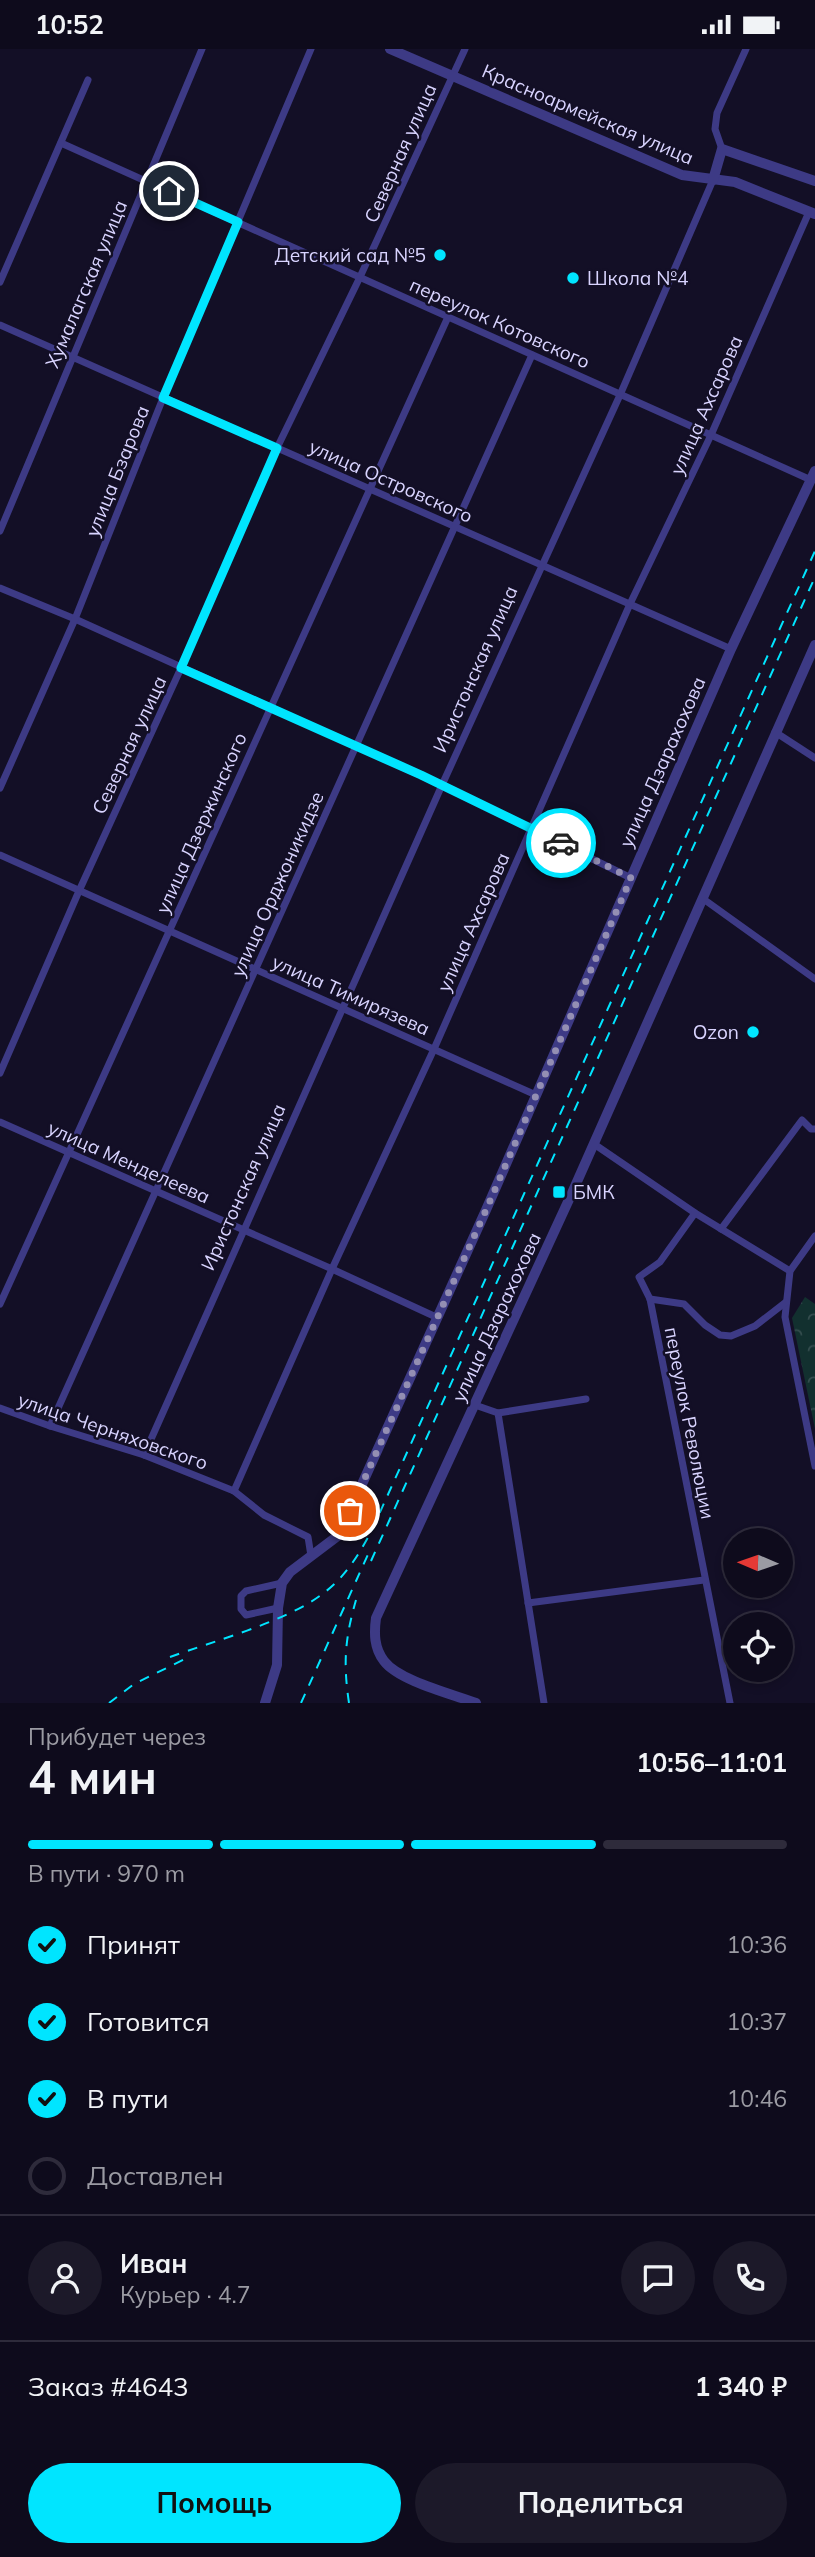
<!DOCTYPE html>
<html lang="ru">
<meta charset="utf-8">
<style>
body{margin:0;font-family:Mulish,sans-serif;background:#1c1929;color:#f1f3f6;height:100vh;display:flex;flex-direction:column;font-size:26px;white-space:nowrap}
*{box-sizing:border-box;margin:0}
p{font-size:23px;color:#9b9ba3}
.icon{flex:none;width:38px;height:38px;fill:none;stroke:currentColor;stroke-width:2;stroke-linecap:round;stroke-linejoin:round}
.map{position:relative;height:1654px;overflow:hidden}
.details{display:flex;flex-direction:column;background:#0e0b1c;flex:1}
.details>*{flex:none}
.needle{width:46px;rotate:272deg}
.tools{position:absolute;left:723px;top:1479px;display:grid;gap:14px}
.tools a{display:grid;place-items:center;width:70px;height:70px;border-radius:50%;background:#0e0b1c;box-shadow:0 4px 10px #0003,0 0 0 2px #2e2b3b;font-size:35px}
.pin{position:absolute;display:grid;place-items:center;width:60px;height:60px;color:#fff;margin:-30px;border:4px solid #fff;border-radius:50%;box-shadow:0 2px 7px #0007}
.courier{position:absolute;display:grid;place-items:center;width:70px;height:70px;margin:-35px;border:5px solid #00e5ff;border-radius:50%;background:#fff;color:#222;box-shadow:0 2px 9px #0007}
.headline em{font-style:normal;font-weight:700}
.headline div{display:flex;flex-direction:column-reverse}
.headline{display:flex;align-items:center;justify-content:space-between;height:119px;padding:0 28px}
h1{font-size:46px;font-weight:700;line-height:52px}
.bar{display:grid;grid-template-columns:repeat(4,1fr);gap:10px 7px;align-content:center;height:84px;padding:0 28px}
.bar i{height:9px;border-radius:5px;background:#2e2b3b}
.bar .current{background:#00e5ff}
.bar p{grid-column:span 4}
.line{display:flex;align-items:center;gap:18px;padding:0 28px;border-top:2px solid #2e2b3b}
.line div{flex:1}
.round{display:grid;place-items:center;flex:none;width:74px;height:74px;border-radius:37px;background:#1c1929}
ol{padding:0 28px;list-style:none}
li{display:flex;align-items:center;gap:21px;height:77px}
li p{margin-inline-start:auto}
li .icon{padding:7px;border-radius:50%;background:#00e5ff;color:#111;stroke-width:4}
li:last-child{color:#9b9ba3}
li i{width:38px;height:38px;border:4px solid #2e2b3b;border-radius:50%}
.action{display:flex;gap:14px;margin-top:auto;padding:14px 28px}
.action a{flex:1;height:80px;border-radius:42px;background:#00e5ff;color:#111;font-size:28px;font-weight:700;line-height:80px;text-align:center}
.action a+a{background:#1c1929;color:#f1f3f6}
.status{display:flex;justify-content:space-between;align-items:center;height:49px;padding:0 35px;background:#0e0b1c;direction:ltr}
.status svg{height:19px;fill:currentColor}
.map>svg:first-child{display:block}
.forest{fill:url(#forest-crowns)}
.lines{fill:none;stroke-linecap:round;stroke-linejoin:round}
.minor{stroke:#3d3a85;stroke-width:7}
.tertiary{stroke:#3d3a85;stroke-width:10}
.rail{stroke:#00e5ff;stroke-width:2;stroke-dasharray:10 9;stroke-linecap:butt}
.done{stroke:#948fb3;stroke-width:7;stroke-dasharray:0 12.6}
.route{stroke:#00e5ff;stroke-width:9}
.poi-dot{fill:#00e5ff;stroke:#130f26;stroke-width:2.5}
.labels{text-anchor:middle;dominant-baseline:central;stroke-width:5;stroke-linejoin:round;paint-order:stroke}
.street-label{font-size:19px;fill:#d9d4ff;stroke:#130f26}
.poi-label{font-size:19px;fill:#d9d4ff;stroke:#130f26;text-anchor:end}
</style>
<div class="status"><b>10:52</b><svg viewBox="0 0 49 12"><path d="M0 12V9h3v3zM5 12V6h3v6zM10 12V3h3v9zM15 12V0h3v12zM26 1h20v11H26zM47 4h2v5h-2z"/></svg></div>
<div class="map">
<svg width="815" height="1654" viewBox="0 0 815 1654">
<defs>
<pattern id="forest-crowns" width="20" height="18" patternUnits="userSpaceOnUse" patternTransform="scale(1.75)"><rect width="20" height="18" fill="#12302f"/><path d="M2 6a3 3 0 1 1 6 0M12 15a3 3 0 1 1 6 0" fill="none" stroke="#344d4e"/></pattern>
</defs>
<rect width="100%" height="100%" fill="#130f26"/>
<path class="forest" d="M805 1248 815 1255V1380L792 1269Z"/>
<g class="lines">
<g class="minor">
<path d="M61 94 811 431"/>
<path d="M722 100 715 80 717 64 746 0"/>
<path d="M0 233 88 31"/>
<path d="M0 276 731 600"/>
<path d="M0 482 202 0"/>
<path d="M0 539 75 570 442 736 631 829"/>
<path d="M775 683 815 709"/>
<path d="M0 739 75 570 163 349 311 0"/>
<path d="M0 806 536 1046"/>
<path d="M702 849 815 930"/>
<path d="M0 1024 79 842 181 619 277 399 360 228 465 0"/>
<path d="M0 1073 332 1220 436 1268"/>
<path d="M594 1095 695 1164 790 1222"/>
<path d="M695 1164 660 1213 639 1228 650 1250 730 1654"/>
<path d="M721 1180 802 1071 811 1080H815"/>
<path d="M815 1187 790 1222 785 1268 815 1417"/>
<path d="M650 1250 684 1255 705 1276 720 1286 731 1287 755 1277 786 1253"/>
<path d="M0 1255 448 268"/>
<path d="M475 1356 498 1364 544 1654"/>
<path d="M0 1359 50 1377 144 1406 234 1442 264 1466 308 1488 311 1507"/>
<path d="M498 1364 586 1350"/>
<path d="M50 1377 532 306"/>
<path d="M144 1406 442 736 620 346 713 131"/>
<path d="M234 1442 332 1220 434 1000 630 555 711 386 809 163"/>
<path d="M528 1554 704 1531"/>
<path d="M278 1559 246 1566 241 1560V1547L246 1542 282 1534"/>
</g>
<g class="tertiary">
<path d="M390 0 682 126 735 133 815 165"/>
<path d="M713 131 722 100 815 132"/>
<path d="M265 1654 277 1616 278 1559 282 1534 290 1523 339 1486 486 1161 731 600 815 422"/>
<path d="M476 1654C452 1645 399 1632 384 1612 374 1599 374 1584 376 1569L572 1144 815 596"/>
</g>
<g class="rail">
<path d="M371 1512 815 528"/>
<path d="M170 1608C214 1592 289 1572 325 1543 346 1527 359 1505 371 1483L815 502"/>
<path d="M109 1654 134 1635 187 1609"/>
<path d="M301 1654 370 1501"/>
<path d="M349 1654C343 1614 345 1589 356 1551"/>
</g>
</g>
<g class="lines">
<path class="done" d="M350 1462 486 1161 631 829 561 794"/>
<path class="route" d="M169 142 238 173 163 349 277 399 181 619 421 726 561 794"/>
</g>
<g class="poi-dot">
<circle cx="440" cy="206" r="7"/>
<circle cx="573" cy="229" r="7"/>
<circle cx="753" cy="983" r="7"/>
<rect x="552" y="1136" width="14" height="14" rx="3.5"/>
</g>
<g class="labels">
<g class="street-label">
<text transform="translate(588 65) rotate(23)">Красноармейская улица</text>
<text transform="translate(400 104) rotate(-66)">Северная улица</text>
<text transform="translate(86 235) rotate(-67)">Хумалагская улица</text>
<text transform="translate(500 274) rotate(24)">переулок Котовского</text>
<text transform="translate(706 356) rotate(-66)">улица Ахсарова</text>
<text transform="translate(117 422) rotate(-68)">улица Бзарова</text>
<text transform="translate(391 432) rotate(24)">улица Островского</text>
<text transform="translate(475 620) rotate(-66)">Иристонская улица</text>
<text transform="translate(129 696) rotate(-65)">Северная улица</text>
<text transform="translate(662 713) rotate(-66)">улица Дзарахохова</text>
<text transform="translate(201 774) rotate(-66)">улица Дзержинского</text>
<text transform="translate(277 835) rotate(-66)">улица Орджоникидзе</text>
<text transform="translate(473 873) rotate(-66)">улица Ахсарова</text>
<text transform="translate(351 946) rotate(24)">улица Тимирязева</text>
<text transform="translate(129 1113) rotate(24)">улица Менделеева</text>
<text transform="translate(243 1138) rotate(-66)">Иристонская улица</text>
<text transform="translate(496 1268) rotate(-65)">улица Дзарахохова</text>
<text transform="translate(690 1374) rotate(79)">переулок Революции</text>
<text transform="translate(113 1382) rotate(19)">улица Черняховского</text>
</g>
<g class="poi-label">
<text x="426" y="206">Детский сад №5</text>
<text x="587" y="229" text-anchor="start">Школа №4</text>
<text x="739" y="983">Ozon</text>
<text x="573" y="1143" text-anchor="start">БМК</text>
</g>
</g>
</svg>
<div class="tools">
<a><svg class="needle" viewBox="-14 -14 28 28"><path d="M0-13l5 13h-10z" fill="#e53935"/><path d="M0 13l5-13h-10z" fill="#9b9ba3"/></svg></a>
<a><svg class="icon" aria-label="locate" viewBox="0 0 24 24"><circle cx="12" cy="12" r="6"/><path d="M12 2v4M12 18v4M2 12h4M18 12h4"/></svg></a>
</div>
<div class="pin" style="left:350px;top:1462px;background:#ea580c"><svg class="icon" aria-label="bag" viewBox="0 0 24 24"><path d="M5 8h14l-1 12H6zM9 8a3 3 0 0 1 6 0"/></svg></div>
<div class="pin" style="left:169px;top:142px;background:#1f2937"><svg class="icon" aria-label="home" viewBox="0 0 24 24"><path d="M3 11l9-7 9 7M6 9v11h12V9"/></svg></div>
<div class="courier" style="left:561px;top:794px"><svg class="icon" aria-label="car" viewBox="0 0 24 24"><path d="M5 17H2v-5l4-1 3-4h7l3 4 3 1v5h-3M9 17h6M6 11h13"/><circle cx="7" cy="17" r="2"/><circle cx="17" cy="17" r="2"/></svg></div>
</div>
<section class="details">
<div class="headline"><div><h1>4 мин</h1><p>Прибудет через</p></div><em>10:56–11:01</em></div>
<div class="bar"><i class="current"></i><i class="current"></i><i class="current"></i><i></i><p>В пути · 970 m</p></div>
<ol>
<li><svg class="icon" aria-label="check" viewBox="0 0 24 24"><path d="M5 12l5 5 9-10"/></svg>Принят<p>10:36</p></li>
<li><svg class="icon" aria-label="check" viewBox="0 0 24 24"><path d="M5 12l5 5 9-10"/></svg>Готовится<p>10:37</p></li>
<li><svg class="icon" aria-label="check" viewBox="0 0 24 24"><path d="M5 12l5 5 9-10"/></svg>В пути<p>10:46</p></li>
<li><i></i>Доставлен</li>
</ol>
<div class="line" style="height:126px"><a class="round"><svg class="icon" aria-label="person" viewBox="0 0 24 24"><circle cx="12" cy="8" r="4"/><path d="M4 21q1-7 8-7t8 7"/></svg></a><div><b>Иван</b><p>Курьер · 4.7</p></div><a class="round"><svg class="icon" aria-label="chat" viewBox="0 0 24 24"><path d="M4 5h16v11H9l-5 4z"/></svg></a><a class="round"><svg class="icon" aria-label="phone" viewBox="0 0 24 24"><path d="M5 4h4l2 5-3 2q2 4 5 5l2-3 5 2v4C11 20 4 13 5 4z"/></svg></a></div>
<div class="line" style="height:91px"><div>Заказ #4643</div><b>1 340 ₽</b></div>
<div class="action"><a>Помощь</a><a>Поделиться</a></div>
</section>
